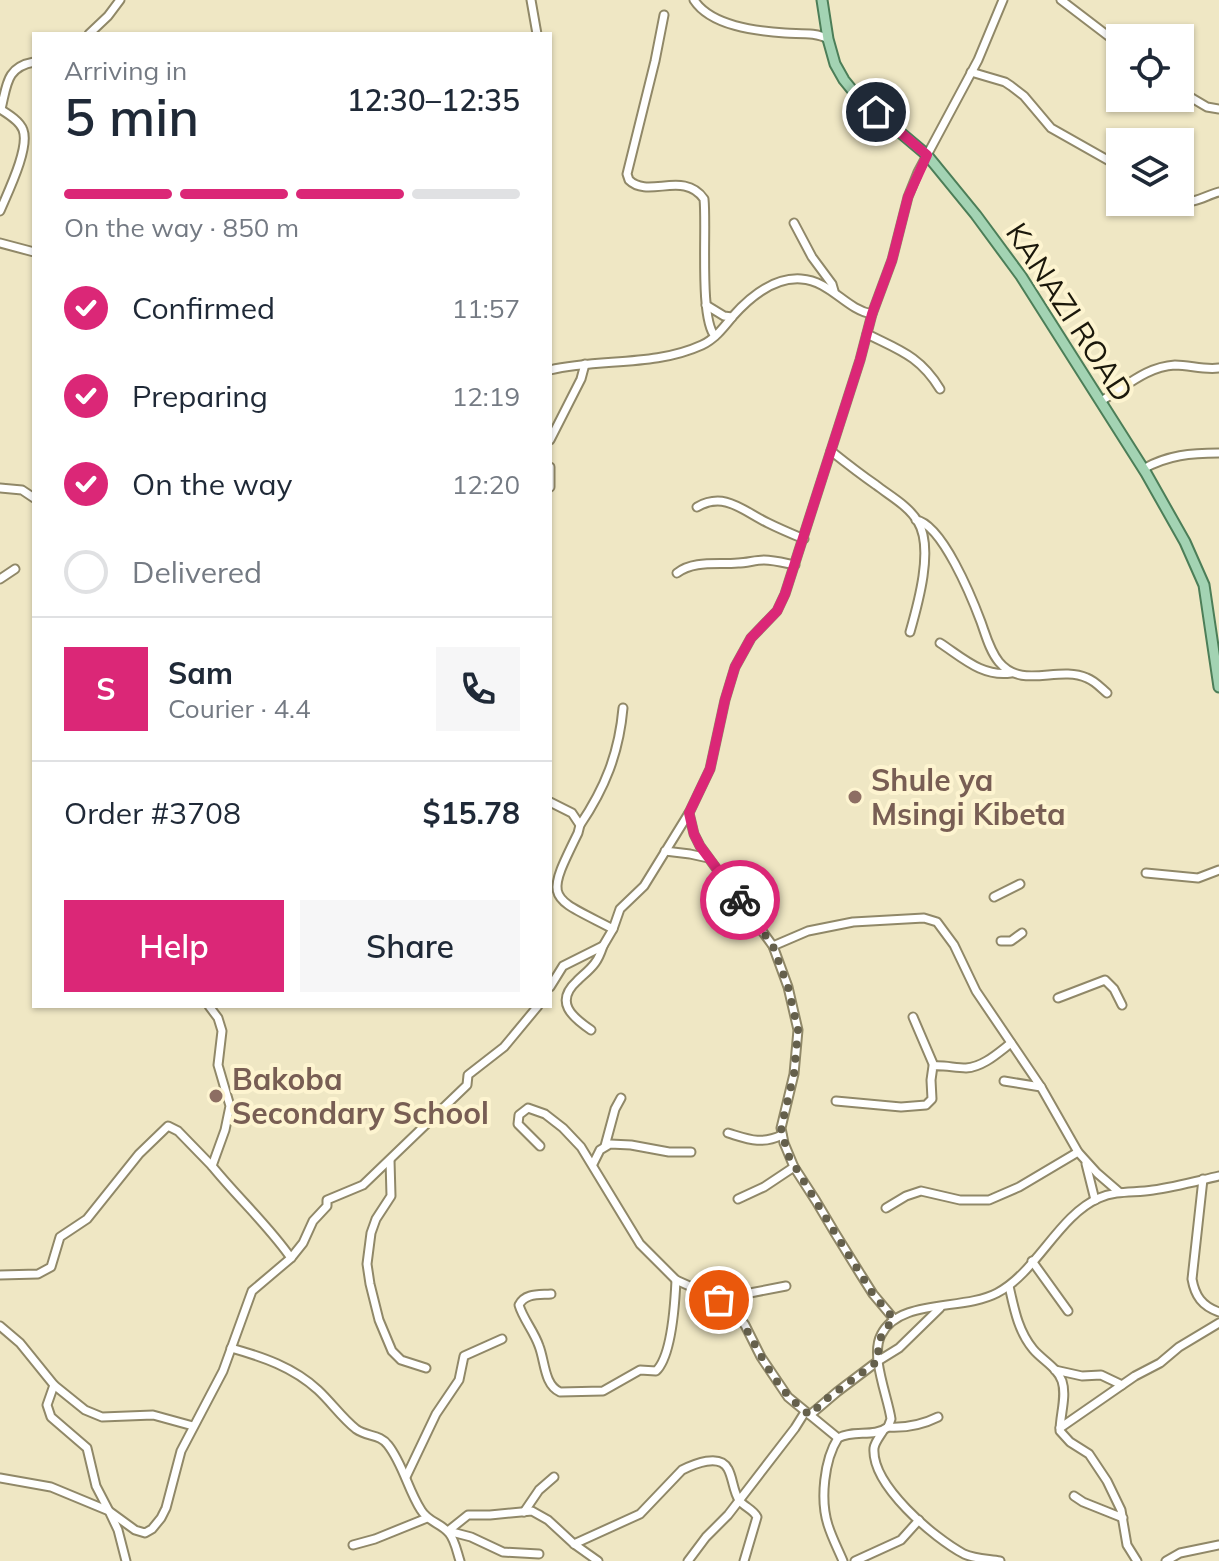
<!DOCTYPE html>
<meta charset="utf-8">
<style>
body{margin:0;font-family:Mulish,sans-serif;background:#f6f6f7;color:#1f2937;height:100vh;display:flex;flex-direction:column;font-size:30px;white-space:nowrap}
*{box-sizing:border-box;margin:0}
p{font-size:26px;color:#747a83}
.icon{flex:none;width:44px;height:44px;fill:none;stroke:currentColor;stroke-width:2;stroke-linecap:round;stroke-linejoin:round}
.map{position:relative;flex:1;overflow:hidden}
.panel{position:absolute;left:32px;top:32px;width:520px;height:976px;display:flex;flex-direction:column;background:#fff;border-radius:0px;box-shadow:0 2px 6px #0004}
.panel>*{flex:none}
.fabs{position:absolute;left:1106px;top:24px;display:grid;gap:16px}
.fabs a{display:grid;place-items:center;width:88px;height:88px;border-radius:0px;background:#fff;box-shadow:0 2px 6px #0004;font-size:40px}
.pin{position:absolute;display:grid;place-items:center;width:68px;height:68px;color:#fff;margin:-34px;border:4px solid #fff;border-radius:50%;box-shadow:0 2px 8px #0007}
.courier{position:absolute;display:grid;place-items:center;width:80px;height:80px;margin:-40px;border:6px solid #db2777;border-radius:50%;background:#fff;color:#222;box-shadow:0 2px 10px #0007}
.summary em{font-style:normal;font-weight:600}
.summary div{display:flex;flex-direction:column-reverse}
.summary{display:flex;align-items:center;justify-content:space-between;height:136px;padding:0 32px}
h1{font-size:52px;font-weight:600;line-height:60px}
.bar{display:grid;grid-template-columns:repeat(4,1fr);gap:12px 8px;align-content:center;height:96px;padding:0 32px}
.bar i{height:10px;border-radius:6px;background:#e0e1e3}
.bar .on{background:#db2777}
.bar p{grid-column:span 4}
.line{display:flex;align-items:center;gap:20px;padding:0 32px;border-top:2px solid #e0e1e3}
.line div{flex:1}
.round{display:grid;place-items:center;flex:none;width:84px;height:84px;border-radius:0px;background:#f6f6f7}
ol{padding:0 32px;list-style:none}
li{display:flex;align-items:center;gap:24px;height:88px}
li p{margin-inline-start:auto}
li .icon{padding:8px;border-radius:50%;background:#db2777;color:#fff;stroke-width:4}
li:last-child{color:#747a83}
li i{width:44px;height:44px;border:4px solid #e0e1e3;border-radius:50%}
.primary-button{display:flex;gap:16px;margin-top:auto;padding:16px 32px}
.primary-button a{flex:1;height:92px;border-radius:0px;background:#db2777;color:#fff;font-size:32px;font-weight:600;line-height:92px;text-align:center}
.primary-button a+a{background:#f6f6f7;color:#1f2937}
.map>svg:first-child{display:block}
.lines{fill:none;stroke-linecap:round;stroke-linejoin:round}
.minor-casing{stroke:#908868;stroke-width:11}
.major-casing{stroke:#4c7e58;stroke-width:13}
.minor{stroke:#fff;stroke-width:7}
.major{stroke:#a3d3b3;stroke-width:9}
.done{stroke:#65604c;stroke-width:8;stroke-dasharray:0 14.4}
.route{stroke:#db2777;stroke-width:10}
.education-dot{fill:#8d6e63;stroke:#fdf4d0;stroke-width:3}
.labels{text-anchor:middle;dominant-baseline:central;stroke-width:8;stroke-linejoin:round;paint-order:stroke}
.street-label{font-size:30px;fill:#1b180b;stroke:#fdf4d0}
.education-label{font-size:30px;font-weight:bold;fill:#785e54;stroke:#fdf4d0;text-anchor:start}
</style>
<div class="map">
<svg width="1219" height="1561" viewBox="0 0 1219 1561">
<rect width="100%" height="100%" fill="#efe7c4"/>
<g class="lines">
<defs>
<g id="minor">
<path d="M531 0 537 34"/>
<path d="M694 0C711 26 756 31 785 33 799 34 816 32 828 39"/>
<path d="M1061 0 1120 45"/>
<path d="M664 15 655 61 627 174 629 180C648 199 684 170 704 199 707 226 699 319 715 336"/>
<path d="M89 34 108 16 120 0"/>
<path d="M971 72 1005 82 1011 86 1024 96 1051 128 1120 167"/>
<path d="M1180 91 1207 107 1219 109"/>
<path d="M0 109C8 114 20 121 23 130 30 148 7 194 0 211"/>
<path d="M1 109C7 85 6 67 34 62"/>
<path d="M1180 200C1194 205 1206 195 1219 192"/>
<path d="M794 223 812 257 832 284 834 291"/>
<path d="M0 243 34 252"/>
<path d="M706 305 724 316 732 317"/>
<path d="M867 334C899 350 920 356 940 389"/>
<path d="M550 370C600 358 654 367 702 345 715 339 724 327 733 316 750 297 773 277 801 279 831 281 845 309 872 314"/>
<path d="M1101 401C1126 387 1145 367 1175 365 1190 365 1203 370 1219 368"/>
<path d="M550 440 581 379 585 364"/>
<path d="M831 451C846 463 860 474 876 485 890 496 909 506 918 522 934 548 918 604 910 632"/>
<path d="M550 467V487"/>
<path d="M1143 469C1168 455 1191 453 1219 453"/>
<path d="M0 488 22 490 34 498"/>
<path d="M697 507C725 491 743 511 768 523 780 529 792 534 804 539"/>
<path d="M916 520C942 524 972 598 981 622 986 636 990 651 999 662 1022 690 1058 665 1087 678 1095 681 1101 688 1107 693"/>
<path d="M677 573C694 560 718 565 738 563 747 563 755 560 764 560 774 560 785 563 795 565"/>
<path d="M0 579 15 569"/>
<path d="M940 643C963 658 982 677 1011 673"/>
<path d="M550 802 572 813 580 825 578 833C544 902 548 895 613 929"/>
<path d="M689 813 694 834 700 846 773 946 788 987 798 1030 794 1074 781 1128 784 1143 794 1167 816 1201 835 1233 861 1275 873 1294 894 1319"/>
<path d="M580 825C605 788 619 753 623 708"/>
<path d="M665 851 690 854 708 858"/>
<path d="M1146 873 1198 878 1219 870"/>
<path d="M994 897 1020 884"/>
<path d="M1001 941H1011L1022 933"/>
<path d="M773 946 808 931 853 922 924 918 937 922 954 945 976 991 1041 1087 1078 1152 1097 1173 1119 1192"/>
<path d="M550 987 563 966 603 946 613 929 620 909 644 886 689 813 710 769 725 700 735 667 751 638 777 611 785 594 860 360 872 314 892 260 908 197 918 172 978 60 1003 0"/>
<path d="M1058 998 1105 980 1114 989 1122 1005"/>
<path d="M209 1006 218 1018 222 1031 218 1065 230 1106 225 1130 212 1166C238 1198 268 1225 291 1258"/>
<path d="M913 1017 934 1066"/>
<path d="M591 1030C572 1017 554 1002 577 981 583 975 590 970 595 963 599 958 601 952 603 946"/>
<path d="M1004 1081 1041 1087"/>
<path d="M836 1101 901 1107 926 1105 932 1099 931 1080 933 1066C944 1065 955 1068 966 1068 983 1067 998 1053 1011 1043"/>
<path d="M728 1133C748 1139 761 1145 782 1135"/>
<path d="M540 1146 518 1124 519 1115 528 1108 545 1114 563 1128 581 1147 640 1244 676 1280 714 1297 734 1311 745 1325 761 1357 788 1397 838 1438"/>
<path d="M605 1146 615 1109 621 1098"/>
<path d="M390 1160 391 1196 376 1219 371 1233 367 1264 370 1284 379 1320 392 1351 401 1360 426 1368"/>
<path d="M593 1164 600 1150 610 1144 631 1145 669 1152H691"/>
<path d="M1086 1164 1095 1200"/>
<path d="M1203 1179 1192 1279C1195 1296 1202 1306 1219 1312"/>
<path d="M738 1199 764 1187 794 1167"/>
<path d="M886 1208 906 1196 921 1191 960 1200H989L1019 1187 1078 1152"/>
<path d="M1032 1261 1068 1311"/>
<path d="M0 1275 38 1274 51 1267 60 1237 87 1219 139 1154 168 1126 178 1131 212 1166"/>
<path d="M1009 1286C1014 1308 1018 1331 1033 1349 1042 1360 1057 1367 1062 1381 1067 1396 1060 1415 1060 1431L1070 1442 1089 1454 1107 1481 1121 1510 1127 1545 1137 1561"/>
<path d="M551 1294C539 1295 525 1293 519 1305 523 1319 534 1331 539 1346 545 1361 544 1385 560 1392L603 1391 640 1370 656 1371C672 1356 675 1302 676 1280"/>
<path d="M729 1307 750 1293 786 1286"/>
<path d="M0 1326 20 1343 54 1385 47 1405 51 1417 87 1448 96 1486 109 1511 135 1530 145 1533 152 1529 161 1518 166 1508 181 1451 223 1371 252 1291 291 1258 303 1243 313 1221 327 1206V1200L363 1185 467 1085 468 1075 504 1047 538 1006"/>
<path d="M231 1348C263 1357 293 1367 318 1390 331 1402 342 1418 356 1429 367 1437 380 1434 388 1445 403 1464 408 1490 421 1510 428 1522 441 1523 449 1533 455 1540 457 1552 460 1561"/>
<path d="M1055 1370 1082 1376 1101 1375 1122 1385"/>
<path d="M54 1385 85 1410 102 1417 153 1415 193 1426"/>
<path d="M810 1415 837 1392 878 1361 899 1348 940 1308"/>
<path d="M888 1427C906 1428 922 1425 938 1417"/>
<path d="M1060 1428 1135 1376 1160 1363 1179 1347 1219 1323"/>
<path d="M883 1431C880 1436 875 1442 874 1448 871 1485 934 1538 964 1554 975 1559 989 1559 1000 1561"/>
<path d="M406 1477 436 1414 459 1380 464 1356 502 1339"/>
<path d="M0 1478 51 1487 109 1511 118 1530 126 1561"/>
<path d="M1074 1496 1083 1502 1123 1518"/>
<path d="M524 1512 539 1490 554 1477"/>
<path d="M448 1531 468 1515H490L532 1511 548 1520 574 1544 598 1561"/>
<path d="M448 1531 471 1537 503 1552 539 1554"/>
<path d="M574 1544 640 1514 682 1470C694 1464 720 1453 728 1469 733 1478 733 1491 739 1500 744 1507 753 1509 757 1517L744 1561"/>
<path d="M353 1545 375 1539 427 1518"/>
<path d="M688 1561 706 1537 728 1515 795 1428 805 1412"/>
<path d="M843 1561C838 1549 832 1538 828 1525 820 1500 824 1460 838 1438 855 1429 873 1438 888 1427L891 1419C888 1397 870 1356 881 1335 899 1298 963 1311 997 1293 1036 1273 1059 1215 1099 1198 1117 1190 1135 1193 1153 1190 1175 1187 1197 1181 1219 1176"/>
<path d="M855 1561 901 1540 919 1520"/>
<path d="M1166 1561 1180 1553 1219 1545"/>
</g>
<path id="major" d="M822 0 828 39 835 64 844 80 857 96 927 155 976 215 1021 276 1146 473 1185 542 1204 585 1219 687"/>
</defs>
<use href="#minor" class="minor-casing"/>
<use href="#major" class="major-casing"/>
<use href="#minor" class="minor"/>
<use href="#major" class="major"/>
</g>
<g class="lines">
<path class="done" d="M719 1300C741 1315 749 1334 761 1356 774 1379 788 1399 810 1415L825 1400 878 1361C878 1339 880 1335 894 1319L873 1294 835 1233 788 1155 781 1128 794 1074 798 1030 788 987 773 946 740 900"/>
<path class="route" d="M740 900 700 846 694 834 689 813 710 769 725 700 735 667 751 638 777 611 785 594 860 360 872 314 892 260 908 197 927 155 876 112"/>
</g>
<g class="education-dot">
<circle cx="855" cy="797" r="8"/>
<circle cx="216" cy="1096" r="8"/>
</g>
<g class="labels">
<g class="street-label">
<text transform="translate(1070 312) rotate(57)">KANAZI ROAD</text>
</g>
<g class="education-label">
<text x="871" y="780">Shule ya<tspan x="871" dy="34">Msingi Kibeta</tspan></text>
<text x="232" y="1079">Bakoba<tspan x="232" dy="34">Secondary School</tspan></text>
</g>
</g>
</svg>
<div class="fabs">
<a><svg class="icon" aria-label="locate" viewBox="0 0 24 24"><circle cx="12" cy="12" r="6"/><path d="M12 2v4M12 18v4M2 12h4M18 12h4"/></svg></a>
<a><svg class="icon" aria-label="layers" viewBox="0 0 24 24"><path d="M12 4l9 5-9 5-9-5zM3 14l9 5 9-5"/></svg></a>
</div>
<div class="pin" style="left:719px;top:1300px;background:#ea580c"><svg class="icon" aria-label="bag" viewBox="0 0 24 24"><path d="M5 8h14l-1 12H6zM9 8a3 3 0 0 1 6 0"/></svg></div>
<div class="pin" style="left:876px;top:112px;background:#1f2937"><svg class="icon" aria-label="home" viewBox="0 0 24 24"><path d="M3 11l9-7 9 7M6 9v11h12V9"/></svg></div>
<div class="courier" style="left:740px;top:900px"><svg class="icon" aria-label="bike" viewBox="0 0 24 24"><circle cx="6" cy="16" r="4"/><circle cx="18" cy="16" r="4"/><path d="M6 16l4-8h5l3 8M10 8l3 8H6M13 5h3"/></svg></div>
<section class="panel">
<div class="summary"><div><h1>5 min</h1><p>Arriving in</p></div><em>12:30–12:35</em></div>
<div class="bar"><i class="on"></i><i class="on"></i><i class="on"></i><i></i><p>On the way · 850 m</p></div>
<ol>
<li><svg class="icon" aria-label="check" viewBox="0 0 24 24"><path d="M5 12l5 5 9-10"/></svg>Confirmed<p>11:57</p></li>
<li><svg class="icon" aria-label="check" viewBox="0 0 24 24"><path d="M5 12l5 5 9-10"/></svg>Preparing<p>12:19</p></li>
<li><svg class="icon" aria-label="check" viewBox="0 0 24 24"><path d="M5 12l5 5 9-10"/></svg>On the way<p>12:20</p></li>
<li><i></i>Delivered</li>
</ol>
<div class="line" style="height:144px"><b class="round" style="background:#db2777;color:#fff">S</b><div><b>Sam</b><p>Courier · 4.4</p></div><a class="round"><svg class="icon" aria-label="phone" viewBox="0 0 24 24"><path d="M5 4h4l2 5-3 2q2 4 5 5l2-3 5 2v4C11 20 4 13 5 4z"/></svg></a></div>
<div class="line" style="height:104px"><div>Order #3708</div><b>$15.78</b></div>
<div class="primary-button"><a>Help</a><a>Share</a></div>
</section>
</div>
